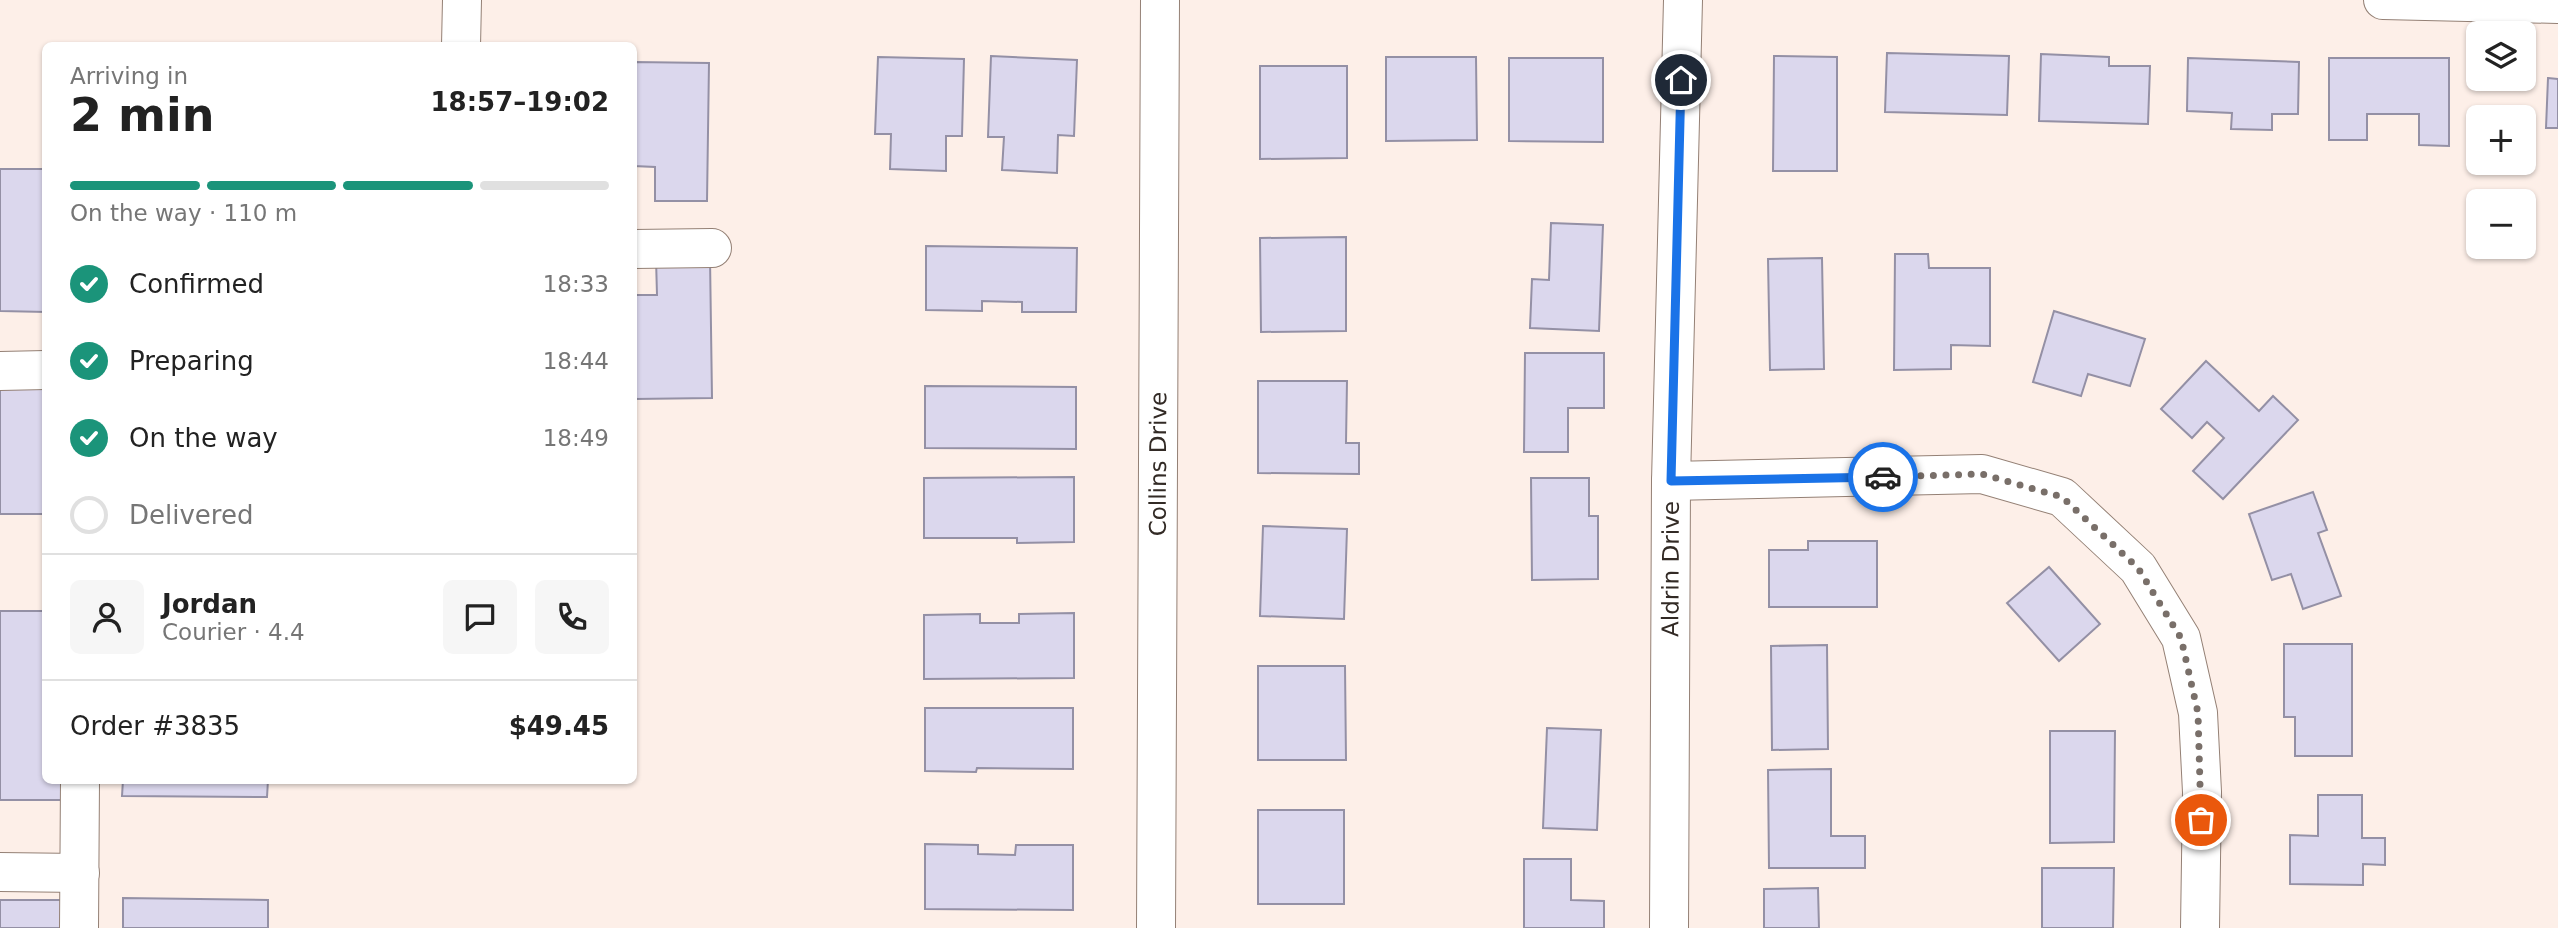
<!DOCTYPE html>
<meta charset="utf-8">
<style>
body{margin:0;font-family:"DejaVu Sans",sans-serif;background:#f6f6f6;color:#222;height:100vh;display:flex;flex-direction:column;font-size:26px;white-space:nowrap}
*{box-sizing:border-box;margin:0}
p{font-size:23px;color:#767676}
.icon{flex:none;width:38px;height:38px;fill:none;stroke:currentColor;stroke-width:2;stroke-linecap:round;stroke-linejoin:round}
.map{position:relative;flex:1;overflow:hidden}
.panel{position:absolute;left:42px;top:42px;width:595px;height:742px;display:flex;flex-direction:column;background:#fff;border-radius:10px;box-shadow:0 2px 5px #0004}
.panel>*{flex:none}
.buttons{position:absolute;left:2466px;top:21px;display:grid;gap:14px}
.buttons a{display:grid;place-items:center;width:70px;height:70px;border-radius:10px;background:#fff;box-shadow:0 2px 5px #0004;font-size:35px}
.pin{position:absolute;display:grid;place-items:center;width:60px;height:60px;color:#fff;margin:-30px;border:4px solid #fff;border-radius:50%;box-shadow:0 2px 7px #0007}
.courier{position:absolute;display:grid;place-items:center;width:70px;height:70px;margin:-35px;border:5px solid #1a73e8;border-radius:50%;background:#fff;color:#222;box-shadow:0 2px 9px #0007}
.head em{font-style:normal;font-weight:700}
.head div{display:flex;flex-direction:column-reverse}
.head{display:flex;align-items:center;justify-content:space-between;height:119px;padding:0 28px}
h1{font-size:46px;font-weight:700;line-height:52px}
.bar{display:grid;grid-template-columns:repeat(4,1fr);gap:10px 7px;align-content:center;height:84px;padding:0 28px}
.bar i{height:9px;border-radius:5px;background:#e0e0e0}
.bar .selected{background:#1b947a}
.bar p{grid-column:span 4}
.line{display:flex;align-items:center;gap:18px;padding:0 28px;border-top:2px solid #e0e0e0}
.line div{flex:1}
.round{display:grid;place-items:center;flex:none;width:74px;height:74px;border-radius:10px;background:#f6f6f6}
ol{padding:0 28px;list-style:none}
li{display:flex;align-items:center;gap:21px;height:77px}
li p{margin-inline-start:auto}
li .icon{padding:7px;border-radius:50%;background:#1b947a;color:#fff;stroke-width:4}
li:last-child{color:#767676}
li i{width:38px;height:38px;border:4px solid #e0e0e0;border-radius:50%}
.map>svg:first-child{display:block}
.building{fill:#dbd7ed;stroke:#9490a5;stroke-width:2}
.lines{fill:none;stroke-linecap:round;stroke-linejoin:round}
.street-casing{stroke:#948075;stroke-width:40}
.street{stroke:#fff;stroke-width:38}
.done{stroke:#796f69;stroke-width:7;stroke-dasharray:0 12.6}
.route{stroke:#1a73e8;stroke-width:9}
.labels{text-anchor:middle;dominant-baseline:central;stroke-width:5;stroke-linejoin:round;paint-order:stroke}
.street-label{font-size:23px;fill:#322a25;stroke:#fff}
</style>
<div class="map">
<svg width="2558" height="928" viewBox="0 0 2558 928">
<rect width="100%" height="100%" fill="#fdefe8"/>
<g class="building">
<path d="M1887 53 2009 56 2007 115 1885 112Z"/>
<path d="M2041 54 2109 57V66H2150L2148 124 2039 121Z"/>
<path d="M991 56 1077 60 1074 136 1058 135 1057 173 1002 170 1004 137H988Z"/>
<path d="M1774 56 1837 57V171H1773Z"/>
<path d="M878 57 964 59 962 136H946V171L890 169 891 134H875Z"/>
<path d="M1386 57H1476L1477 140 1386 141Z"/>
<path d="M1509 58H1603V142L1509 141Z"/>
<path d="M2188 58 2299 62 2298 114H2272V130L2231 129 2232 113 2187 111Z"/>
<path d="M2329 58H2449V146L2419 145V114H2367V140H2329Z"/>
<path d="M634 62 709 63 707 201H655V167L634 166Z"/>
<path d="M1260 66H1347V158L1260 159Z"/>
<path d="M2548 78 2558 79V128H2546Z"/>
<path d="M0 169H46V312L0 311Z"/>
<path d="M1551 223 1603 225 1599 331 1530 328 1532 279 1549 280Z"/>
<path d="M1346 237V331L1261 332 1260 238Z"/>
<path d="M926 246 1077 248 1076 312H1022V302L982 301V311L926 310Z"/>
<path d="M1895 254H1928L1929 268H1990V346L1951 345V369L1894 370Z"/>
<path d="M710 258 712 398 634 399V295H657L656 259Z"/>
<path d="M1822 258 1824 369 1770 370 1768 259Z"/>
<path d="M2054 311 2145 339 2130 386 2088 374 2081 396 2033 382Z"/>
<path d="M1525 353H1604V408H1568V452H1524Z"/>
<path d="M2206 361 2259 411 2273 396 2298 420 2223 499 2193 471 2224 438 2207 422 2192 438 2161 409Z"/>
<rect x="0" y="369" width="46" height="145"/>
<path d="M1258 381H1347L1346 443H1359V474L1258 473Z"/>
<path d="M925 386 1076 387V449L925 448Z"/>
<path d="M1074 477V542L1017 543V538H924V478Z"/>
<path d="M1531 478H1589V516H1598V579L1532 580Z"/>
<path d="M2313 492 2327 530 2318 533 2341 596 2303 609 2291 574 2272 580 2249 514Z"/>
<path d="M1263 526 1347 529 1344 619 1260 616Z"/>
<path d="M1808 541H1877V607H1769V550H1808Z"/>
<path d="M2049 567 2100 624 2059 661 2007 603Z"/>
<path d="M0 611H46V780H66V800H0Z"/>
<path d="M1074 613V678L924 679V615L980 614V623H1019V614Z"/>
<path d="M2284 644H2352V756H2295V717H2284Z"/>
<path d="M1827 645 1828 749 1772 750 1771 646Z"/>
<path d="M1258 666H1345L1346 760H1258Z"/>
<path d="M925 708H1073V769L977 768 976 772 925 771Z"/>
<path d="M1547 728 1601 730 1597 830 1543 828Z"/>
<path d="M2050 731H2115L2114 842 2050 843Z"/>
<path d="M1831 769V836H1865V868H1769L1768 770Z"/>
<path d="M123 780H268L267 797 122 796Z"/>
<path d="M2318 795H2362V838H2385V865L2363 864V885L2290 884V835L2318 836Z"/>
<rect x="1258" y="810" width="86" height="94"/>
<path d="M925 844 978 845V854L1015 855 1016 845H1073V910L925 909Z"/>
<path d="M1524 859H1571V900L1604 901V928H1524Z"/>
<path d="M2042 868H2114L2113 928H2042Z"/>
<path d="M1818 888 1819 928H1764V889Z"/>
<path d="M123 898 268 900V928H123Z"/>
<rect x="0" y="900" width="67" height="28"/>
</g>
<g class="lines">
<defs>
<g id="street">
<path d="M2383 0 2558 4"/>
<path d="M461 46 462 0"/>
<path d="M634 249 712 248"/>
<path d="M0 371 46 370"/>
<path d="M1671 481 1982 474 2062 497 2138 568 2181 638 2198 713 2202 792 2200 928"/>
<path d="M0 872 80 873"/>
<path d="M79 928 80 780"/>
<path id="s1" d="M1156 928 1160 0"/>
<path id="s2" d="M1669 928 1671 481 1683 0"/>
</g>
</defs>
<use href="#street" class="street-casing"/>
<use href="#street" class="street"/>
</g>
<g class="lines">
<path class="done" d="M1883 477 1982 474 2062 497 2138 568 2181 638 2198 713 2201 820"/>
<path class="route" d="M1681 80 1671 481 1883 477"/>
</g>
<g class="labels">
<g class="street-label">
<text stroke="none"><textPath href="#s1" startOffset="464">Collins Drive</textPath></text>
<text stroke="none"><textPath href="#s2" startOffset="359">Aldrin Drive</textPath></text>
</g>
</g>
</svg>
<div class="buttons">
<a><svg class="icon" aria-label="layers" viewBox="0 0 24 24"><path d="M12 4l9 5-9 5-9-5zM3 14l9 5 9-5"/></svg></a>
<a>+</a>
<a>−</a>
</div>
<div class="pin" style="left:2201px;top:820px;background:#ea580c"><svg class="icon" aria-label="bag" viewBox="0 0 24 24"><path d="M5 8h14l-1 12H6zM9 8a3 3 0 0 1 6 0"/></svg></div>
<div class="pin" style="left:1681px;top:80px;background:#1f2937"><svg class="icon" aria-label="home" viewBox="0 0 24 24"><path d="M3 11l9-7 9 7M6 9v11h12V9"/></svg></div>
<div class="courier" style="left:1883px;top:477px"><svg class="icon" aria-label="car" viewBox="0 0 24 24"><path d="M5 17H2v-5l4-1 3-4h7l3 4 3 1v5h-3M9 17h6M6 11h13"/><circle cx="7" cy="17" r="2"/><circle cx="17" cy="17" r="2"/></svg></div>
<section class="panel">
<div class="head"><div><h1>2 min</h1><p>Arriving in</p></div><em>18:57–19:02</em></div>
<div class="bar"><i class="selected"></i><i class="selected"></i><i class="selected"></i><i></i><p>On the way · 110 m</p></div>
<ol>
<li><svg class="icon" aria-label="check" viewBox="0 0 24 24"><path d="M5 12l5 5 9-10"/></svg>Confirmed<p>18:33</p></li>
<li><svg class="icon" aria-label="check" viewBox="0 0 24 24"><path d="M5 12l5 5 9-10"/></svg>Preparing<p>18:44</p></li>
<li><svg class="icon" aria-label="check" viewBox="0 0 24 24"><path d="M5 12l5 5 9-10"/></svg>On the way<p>18:49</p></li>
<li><i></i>Delivered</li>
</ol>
<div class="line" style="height:126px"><a class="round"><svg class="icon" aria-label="person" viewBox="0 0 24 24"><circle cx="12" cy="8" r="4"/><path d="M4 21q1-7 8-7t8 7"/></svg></a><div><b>Jordan</b><p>Courier · 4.4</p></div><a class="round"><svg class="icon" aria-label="chat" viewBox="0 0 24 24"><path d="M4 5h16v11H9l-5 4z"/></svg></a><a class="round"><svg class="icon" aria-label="phone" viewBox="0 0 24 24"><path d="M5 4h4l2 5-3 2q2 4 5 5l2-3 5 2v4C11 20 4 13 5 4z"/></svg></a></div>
<div class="line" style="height:91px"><div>Order #3835</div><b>$49.45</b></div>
</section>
</div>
